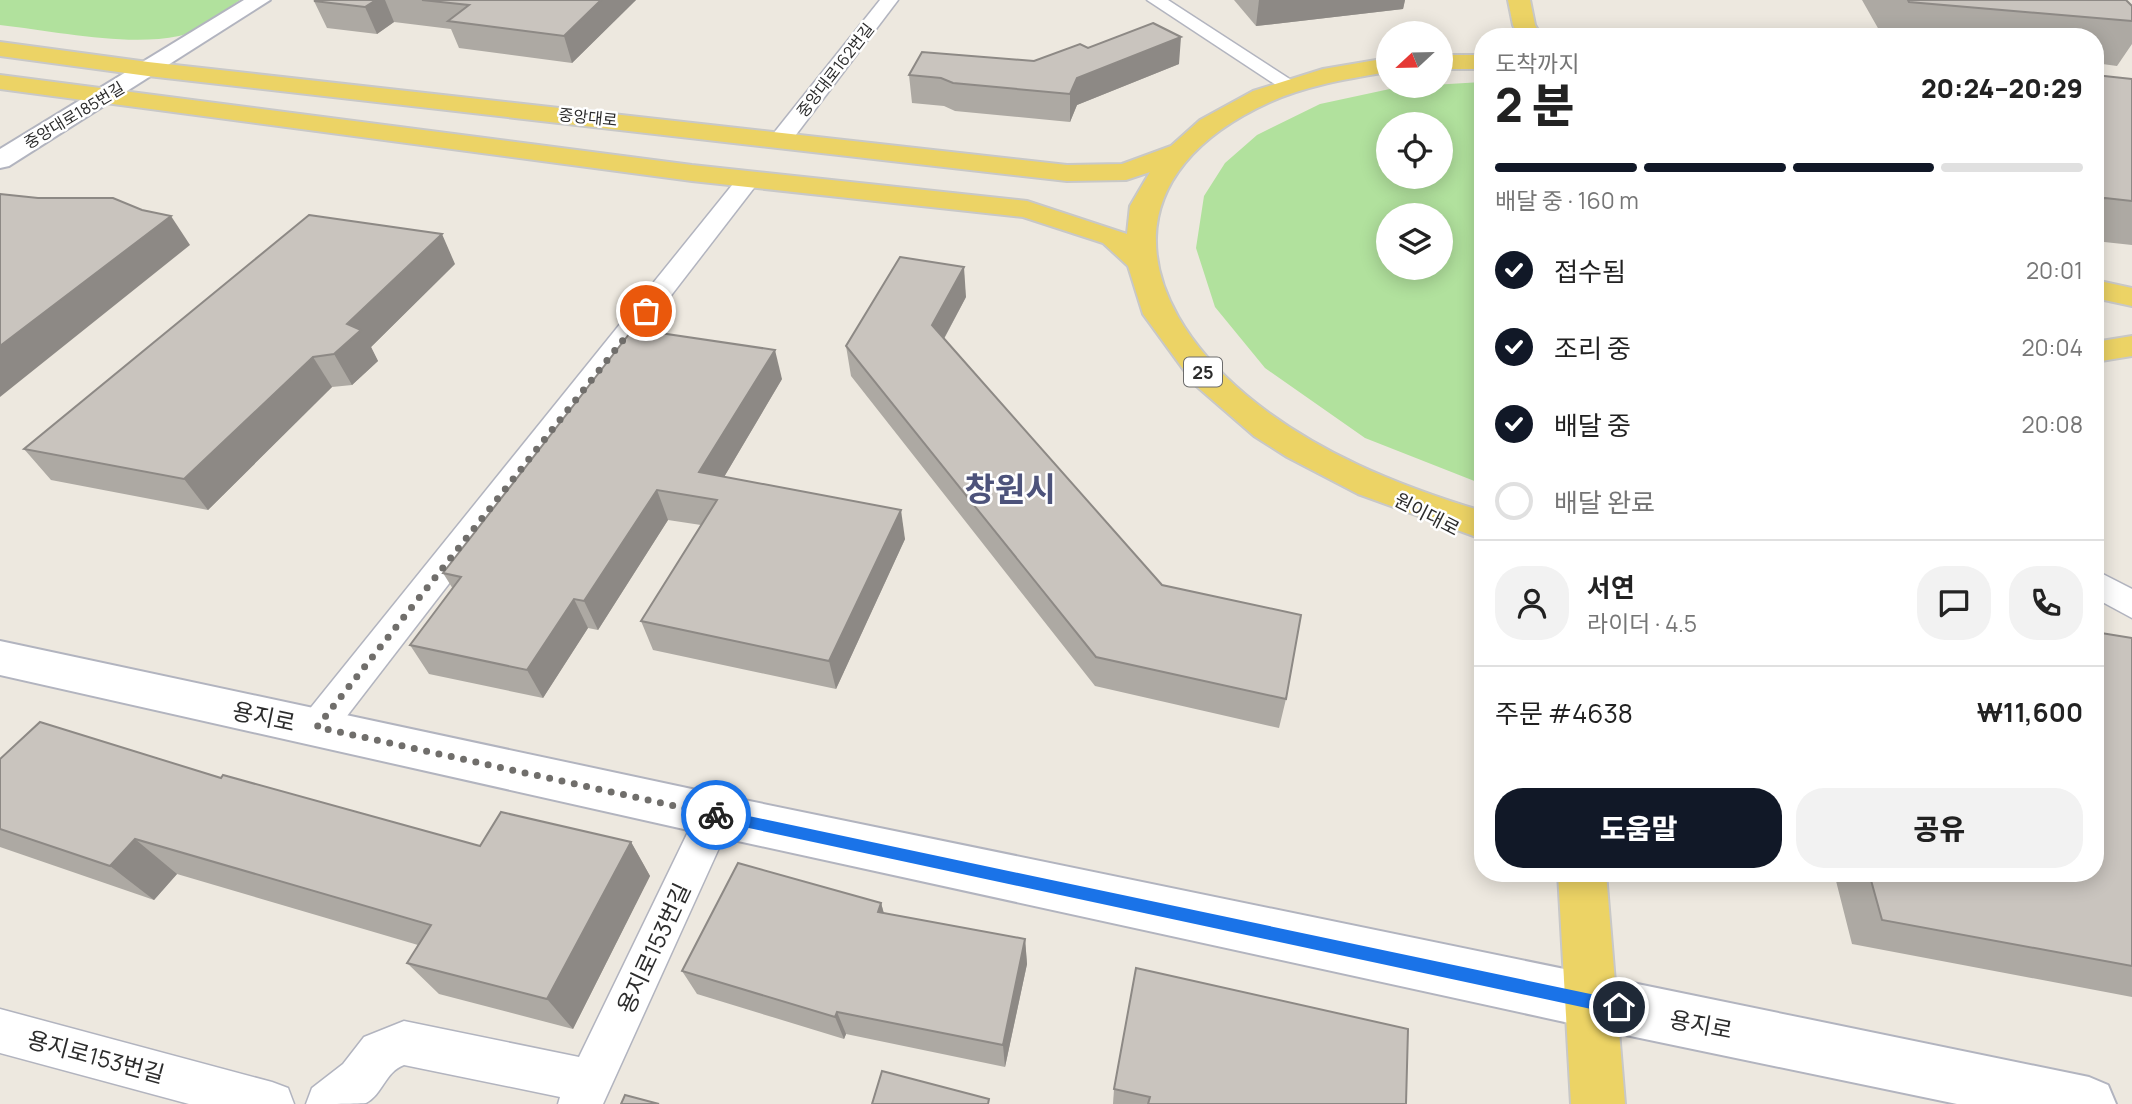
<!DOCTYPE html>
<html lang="ko">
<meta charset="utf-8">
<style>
body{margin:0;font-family:Manrope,"Noto Sans KR",sans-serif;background:#f2f2f2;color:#222;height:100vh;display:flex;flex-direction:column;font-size:26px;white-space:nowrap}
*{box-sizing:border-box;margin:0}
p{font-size:23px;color:#767676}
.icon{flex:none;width:38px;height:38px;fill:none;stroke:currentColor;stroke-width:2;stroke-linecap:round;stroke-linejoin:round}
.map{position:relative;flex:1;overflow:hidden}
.side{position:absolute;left:1474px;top:28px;width:630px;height:854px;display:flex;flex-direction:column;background:#fff;border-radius:28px;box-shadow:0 4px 18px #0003}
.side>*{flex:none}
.needle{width:46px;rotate:248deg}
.buttons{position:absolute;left:1376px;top:21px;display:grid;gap:14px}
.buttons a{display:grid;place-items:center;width:77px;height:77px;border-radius:50%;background:#fff;box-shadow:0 4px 18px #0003;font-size:35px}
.pin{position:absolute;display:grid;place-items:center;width:60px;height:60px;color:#fff;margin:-30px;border:4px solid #fff;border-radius:50%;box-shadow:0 2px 7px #0007}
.courier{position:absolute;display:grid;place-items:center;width:70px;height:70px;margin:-35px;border:5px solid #1a73e8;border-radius:50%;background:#fff;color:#222;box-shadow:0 2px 9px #0007}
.headline em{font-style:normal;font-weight:800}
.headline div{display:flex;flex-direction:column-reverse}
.headline{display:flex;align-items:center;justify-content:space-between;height:119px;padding:0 21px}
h1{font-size:46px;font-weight:800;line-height:52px}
.bar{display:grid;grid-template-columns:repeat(4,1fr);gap:10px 7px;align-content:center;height:84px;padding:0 21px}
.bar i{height:9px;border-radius:5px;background:#e0e0e0}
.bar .current{background:#111827}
.bar p{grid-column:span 4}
.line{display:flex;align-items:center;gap:18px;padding:0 21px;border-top:2px solid #e0e0e0}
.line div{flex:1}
.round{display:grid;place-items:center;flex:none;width:74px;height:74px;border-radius:28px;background:#f2f2f2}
ol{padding:0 21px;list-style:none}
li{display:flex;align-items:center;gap:21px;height:77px}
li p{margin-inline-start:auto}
li .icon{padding:7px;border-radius:50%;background:#111827;color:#fff;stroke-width:4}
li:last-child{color:#767676}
li i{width:38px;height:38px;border:4px solid #e0e0e0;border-radius:50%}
.button{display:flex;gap:14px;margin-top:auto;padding:14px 21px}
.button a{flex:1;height:80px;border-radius:28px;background:#111827;color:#fff;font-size:28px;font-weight:800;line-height:80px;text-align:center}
.button a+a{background:#f2f2f2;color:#222}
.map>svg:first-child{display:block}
.green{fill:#b1e19d;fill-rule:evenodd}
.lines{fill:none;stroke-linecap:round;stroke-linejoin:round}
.street-casing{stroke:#b2b4bf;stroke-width:3}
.secondary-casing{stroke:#b2b4bf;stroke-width:4}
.primary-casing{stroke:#c8c8c8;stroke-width:4}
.street{fill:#fff;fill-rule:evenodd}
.secondary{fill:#fff;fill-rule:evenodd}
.primary{fill:#ecd365;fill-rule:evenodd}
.wall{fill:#ada9a3}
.shaded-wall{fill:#8d8985}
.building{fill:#c9c4be;stroke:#8d8985;stroke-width:2}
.route{fill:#1a73e8}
.done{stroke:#706e6b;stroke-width:7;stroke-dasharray:0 12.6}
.labels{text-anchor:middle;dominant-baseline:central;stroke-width:5;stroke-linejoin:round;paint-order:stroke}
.far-street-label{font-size:16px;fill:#2c2c2c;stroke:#fff}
.shield{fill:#fff;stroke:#6b6b6b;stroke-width:2}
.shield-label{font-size:18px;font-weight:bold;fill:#2c2c2c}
.street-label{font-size:19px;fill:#2c2c2c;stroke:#fff}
.near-street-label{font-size:23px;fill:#2c2c2c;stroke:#fff}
.town-label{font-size:33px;font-weight:bold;fill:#4d537b;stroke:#fff}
</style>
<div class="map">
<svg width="2132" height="1104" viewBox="0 0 2132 1104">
<rect width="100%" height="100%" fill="#ede8df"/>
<g class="green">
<path d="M0 0H240C223 11 200 31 179 36 126 47 55 31 0 25Z"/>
<path d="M1482 82V484L1365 438 1265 368 1215 307 1196 248 1204 196 1225 163 1257 135 1320 104 1399 87ZM1440 124V177H1388V124ZM1388 215H1440V268H1388Z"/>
</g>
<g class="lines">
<defs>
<g id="street">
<path d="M880 0H898L789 144H773L770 139 773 134Z"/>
<path d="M1147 0H1168L1299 85 1289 91 1282 89Z"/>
<path d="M749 172 757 174 760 179 757 184 330 738 317 742 304 738 299 727 304 716 741 174Z"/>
<path d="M2095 570 2132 589V618L2095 598Z"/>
<path d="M715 798 728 803 734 815 603 1104H558L560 1097 404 1065C385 1072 383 1094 366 1103 355 1104 319 1104 306 1104L312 1088 343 1064 364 1037 404 1021 579 1057 702 803Z"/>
<path d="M0 1009 272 1082 288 1088 294 1104H189L0 1053Z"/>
</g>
<g id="secondary">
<path d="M244 0H270L9 166 0 168V149Z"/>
<path d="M0 641 715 794 2089 1077 2108 1085 2116 1104H1957L1592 1028 715 836 0 675Z"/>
</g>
<g id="primary">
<path d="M1508 0H1530L1535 25 1542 37H1519L1513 25Z"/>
<path d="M0 42 148 62 1067 165 1122 164 1171 146 1200 120 1253 91 1323 69 1388 58V72C1348 79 1307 85 1270 102 1116 172 1128 295 1246 395 1314 452 1399 486 1482 511V539L1358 494 1287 457 1254 436 1194 384 1143 314 1128 266 1103 243 1023 217 692 181 0 89V75L692 165 1027 201 1127 234 1130 206 1150 172 1126 180 1067 181 148 76 0 56Z"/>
<rect x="1440" y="55" width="42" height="14"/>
<path d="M2095 280 2132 288V306L2095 298Z"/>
<path d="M2132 336V356L2095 362V342Z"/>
<path d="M1558 873H1606L1625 1104H1571Z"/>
</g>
</defs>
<use href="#street" class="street-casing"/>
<use href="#secondary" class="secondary-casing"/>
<use href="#primary" class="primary-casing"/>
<use href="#street" class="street"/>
<use href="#secondary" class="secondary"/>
<use href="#primary" class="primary"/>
</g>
<g class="wall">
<path d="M317 0H636L572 63 459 48 451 29 394 22 377 34 327 28 314 1Z"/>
<path d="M1234 0H1405L1403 9 1256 26Z"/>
<path d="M1862 0H2126L2132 6V44L2117 66 2095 63V37H1883Z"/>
<path d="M1088 48 1179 64 1077 105 1070 122 955 111 944 106 912 103 909 75 1034 61Z"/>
<path d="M2095 75 2132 79V245L2095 241Z"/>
<path d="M455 264 371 347 378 361 352 385 332 387 208 510 51 480 24 449Z"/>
<path d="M966 297 944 339 1162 585 1286 699 1279 728 1095 686 851 376 846 346Z"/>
<path d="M782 379 724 477 905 539 836 689 653 650 641 621 701 525 668 520 598 630 588 628 543 698 429 674 410 645 453 589 443 573Z"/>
<path d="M2132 638V997L1852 944 1834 873H2095Z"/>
<path d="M0 759 221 778 480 846 631 842 650 876 573 1029 439 994 407 963 418 945 177 874 154 900 0 847Z"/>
<path d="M881 903 884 914 1025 939 1027 964 1005 1067 846 1034 844 1039 697 994 682 971Z"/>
<path d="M1114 1089 1406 1104H1113Z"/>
</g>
<g class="shaded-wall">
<path d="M376 0H385L394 22 377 34 365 7Z"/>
<path d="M601 0H636L572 63 564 36Z"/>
<path d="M1259 0H1405L1403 9 1256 26Z"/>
<path d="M1181 37 1179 64 1077 105 1070 122V94L1077 78Z"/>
<path d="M171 216 190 245 0 397V346Z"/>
<path d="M442 234 455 264 371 347 378 361 352 385 334 354 347 324Z"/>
<path d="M964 267 966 297 935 355 932 325Z"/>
<path d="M775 350 782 379 711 499 699 472Z"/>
<path d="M313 357 332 387 208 510 184 479Z"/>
<path d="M657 490 668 520 598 630 584 601Z"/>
<path d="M901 510 905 539 836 689 829 661Z"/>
<path d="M574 599 588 628 543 698 527 670Z"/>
<path d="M135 839 177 874 154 900 110 866Z"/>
<path d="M631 842 650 876 573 1029 547 999Z"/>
<path d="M881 903 888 928 878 912Z"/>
<path d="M1025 939 1027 964 1005 1067 1003 1045Z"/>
<path d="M837 1012 846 1034 844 1039 835 1017Z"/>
</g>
<g class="building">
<path d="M317 0H376L365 7 314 1Z"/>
<path d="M422 0H601L564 36 448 21 469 5Z"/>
<path d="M1908 0H2126L2132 6V21L1909 2Z"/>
<path d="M1153 23 1181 37 1077 78 1070 94 953 83 941 78 909 75 922 52 1034 61 1080 44 1088 48Z"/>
<path d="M2095 75 2132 79V201L2105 198 2095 199Z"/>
<path d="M0 194 38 198H113L142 210 171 216 0 346Z"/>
<path d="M309 215 442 234 347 324 361 330 334 354 313 357 184 479 24 449Z"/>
<path d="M900 257 964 267 932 325 1162 585 1301 615 1286 699 1096 657 846 346Z"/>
<path d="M633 329 775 350 699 472 901 510 829 661 641 621 717 500 657 490 584 601 574 599 527 670 410 645 461 577 443 573Z"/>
<path d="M2095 632 2132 638V966L1882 920 1869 873H2095Z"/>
<path d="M40 722 221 778 223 775 480 846 501 812 631 842 547 999 407 963 431 925 135 839 110 866 0 829V759Z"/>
<path d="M738 863 881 903 878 912 1025 939 1003 1045 837 1012 835 1017 682 971Z"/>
<path d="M1136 968 1408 1029 1406 1104H1148L1150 1097 1114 1089Z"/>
<path d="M882 1071 989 1099 988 1104H872Z"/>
<path d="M625 1095 659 1104H621Z"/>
</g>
<path class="route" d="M716 809 1619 1000 1627 1007 1619 1015 716 821 709 815Z"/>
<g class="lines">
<path class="done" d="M646 311 317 727 716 815"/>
</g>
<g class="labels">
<g class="far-street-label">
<text transform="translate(835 70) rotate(-52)">중앙대로162번길</text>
<text transform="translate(74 115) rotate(-31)">중앙대로185번길</text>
<text transform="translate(588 117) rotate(6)">중앙대로</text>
</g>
<rect class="shield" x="1184" y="357.5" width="38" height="29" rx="5"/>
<g class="shield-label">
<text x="1203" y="372">25</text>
</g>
<g class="street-label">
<text transform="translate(1427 514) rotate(27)">원이대로</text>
</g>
<g class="near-street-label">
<text transform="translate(264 716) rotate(12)">용지로</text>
<text transform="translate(653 948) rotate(-65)">용지로153번길</text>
<text transform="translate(1701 1024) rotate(11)">용지로</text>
<text transform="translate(96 1056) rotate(15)">용지로153번길</text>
</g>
<g class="town-label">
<text x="1010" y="488">창원시</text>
</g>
</g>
</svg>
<div class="buttons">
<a><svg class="needle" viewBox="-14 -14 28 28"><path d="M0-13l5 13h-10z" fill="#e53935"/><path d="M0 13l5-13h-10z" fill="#767676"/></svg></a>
<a><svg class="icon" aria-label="locate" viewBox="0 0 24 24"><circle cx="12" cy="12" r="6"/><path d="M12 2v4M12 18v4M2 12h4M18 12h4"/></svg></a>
<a><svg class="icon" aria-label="layers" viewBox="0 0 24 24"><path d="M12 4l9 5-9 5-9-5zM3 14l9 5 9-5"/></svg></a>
</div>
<div class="pin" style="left:646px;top:311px;background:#ea580c"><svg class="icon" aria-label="bag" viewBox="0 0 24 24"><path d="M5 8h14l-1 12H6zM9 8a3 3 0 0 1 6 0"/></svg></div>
<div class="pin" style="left:1619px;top:1007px;background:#1f2937"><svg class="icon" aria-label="home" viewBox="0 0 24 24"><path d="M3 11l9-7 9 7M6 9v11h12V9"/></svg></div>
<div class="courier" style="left:716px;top:815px"><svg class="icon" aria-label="bike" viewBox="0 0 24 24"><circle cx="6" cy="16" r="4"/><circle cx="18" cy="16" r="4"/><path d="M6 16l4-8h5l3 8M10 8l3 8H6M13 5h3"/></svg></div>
<section class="side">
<div class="headline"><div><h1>2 분</h1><p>도착까지</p></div><em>20:24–20:29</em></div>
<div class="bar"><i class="current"></i><i class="current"></i><i class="current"></i><i></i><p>배달 중 · 160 m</p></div>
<ol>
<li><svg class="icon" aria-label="check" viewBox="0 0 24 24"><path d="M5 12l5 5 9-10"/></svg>접수됨<p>20:01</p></li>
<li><svg class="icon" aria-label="check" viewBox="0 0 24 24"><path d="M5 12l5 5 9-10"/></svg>조리 중<p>20:04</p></li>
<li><svg class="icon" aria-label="check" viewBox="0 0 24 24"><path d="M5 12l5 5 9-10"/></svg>배달 중<p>20:08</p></li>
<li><i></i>배달 완료</li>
</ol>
<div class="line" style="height:126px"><a class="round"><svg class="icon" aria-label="person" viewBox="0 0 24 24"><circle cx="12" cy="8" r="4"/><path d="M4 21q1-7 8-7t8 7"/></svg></a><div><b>서연</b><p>라이더 · 4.5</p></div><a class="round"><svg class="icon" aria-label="chat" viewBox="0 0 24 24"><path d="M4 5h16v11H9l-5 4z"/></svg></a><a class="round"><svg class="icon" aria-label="phone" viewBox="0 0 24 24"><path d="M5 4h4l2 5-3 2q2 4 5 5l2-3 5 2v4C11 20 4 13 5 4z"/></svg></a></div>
<div class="line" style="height:91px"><div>주문 #4638</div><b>₩11,600</b></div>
<div class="button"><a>도움말</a><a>공유</a></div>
</section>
</div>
